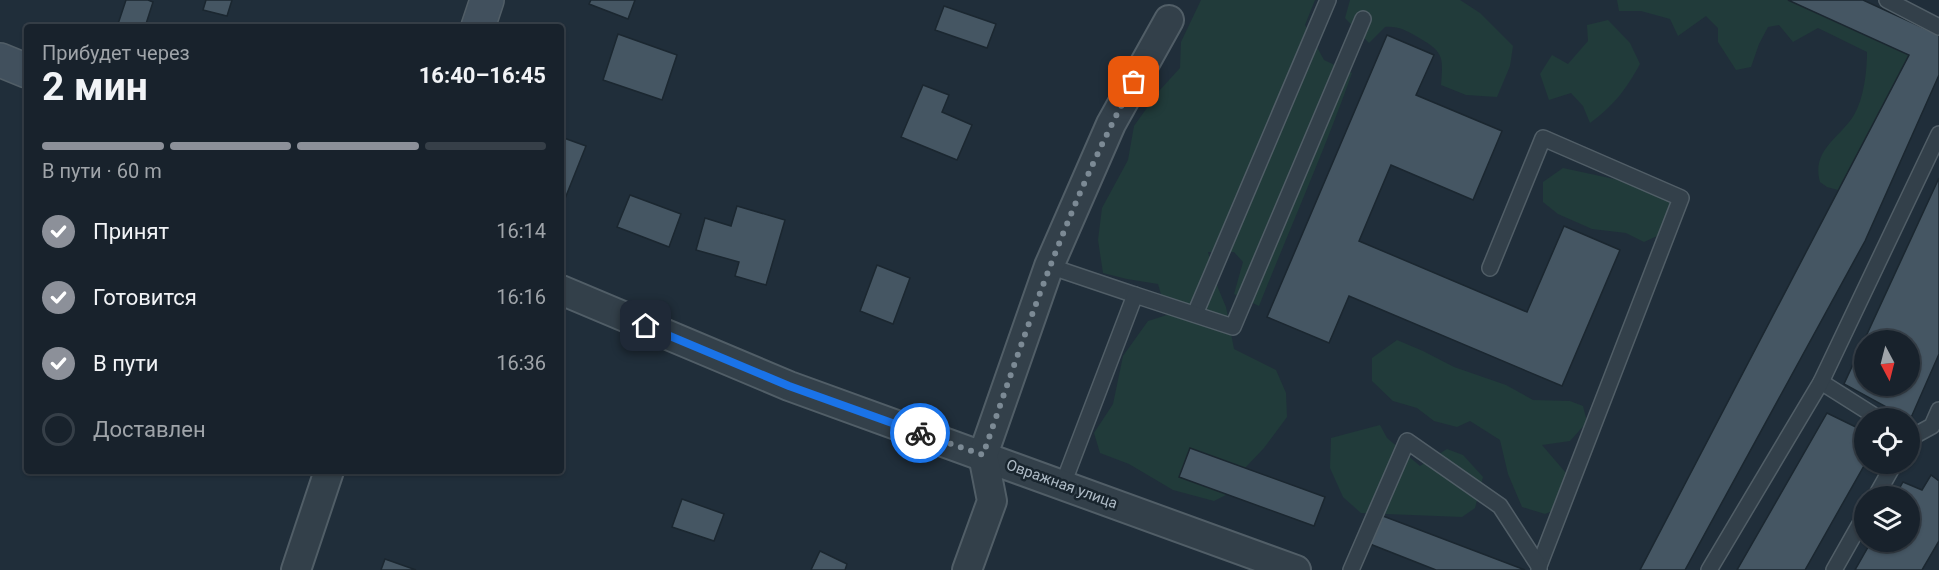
<!DOCTYPE html>
<html lang="ru">
<meta charset="utf-8">
<style>
body{margin:0;font-family:Roboto,sans-serif;background:#252f38;color:#f1f3f6;height:100vh;display:flex;flex-direction:column;font-size:22px;white-space:nowrap}
*{box-sizing:border-box;margin:0}
p{font-size:20px;color:#9fa4a9}
.icon{flex:none;width:33px;height:33px;fill:none;stroke:currentColor;stroke-width:2;stroke-linecap:round;stroke-linejoin:round}
.map{position:relative;flex:1;overflow:hidden}
.details{position:absolute;left:24px;top:24px;width:540px;height:450px;display:flex;flex-direction:column;background:#18222c;border-radius:6px;box-shadow:0 2px 4px #0004,0 0 0 2px #363f48}
.details>*{flex:none}
.needle{width:39px;rotate:173deg}
.tools{position:absolute;left:1854px;top:330px;display:grid;gap:12px}
.tools a{display:grid;place-items:center;width:66px;height:66px;border-radius:50%;background:#18222c;box-shadow:0 2px 4px #0004,0 0 0 2px #363f48;font-size:30px}
.pin{position:absolute;display:grid;place-items:center;width:51px;height:51px;color:#fff;margin:-26px;border-radius:12px;box-shadow:0 3px 9px #0006}
.courier{position:absolute;display:grid;place-items:center;width:60px;height:60px;margin:-30px;border:4px solid #1a73e8;border-radius:50%;background:#fff;color:#222;box-shadow:0 2px 8px #0007}
.summary em{font-style:normal;font-weight:700}
.summary div{display:flex;flex-direction:column-reverse}
.summary{display:flex;align-items:center;justify-content:space-between;height:102px;padding:0 18px}
h1{font-size:39px;font-weight:700;line-height:45px}
.bar{display:grid;grid-template-columns:repeat(4,1fr);gap:9px 6px;align-content:center;height:72px;padding:0 18px}
.bar i{height:8px;border-radius:4px;background:#363f48}
.bar .on{background:#8c9099}
.bar p{grid-column:span 4}
ol{padding:0 18px;list-style:none}
li{display:flex;align-items:center;gap:18px;height:66px}
li p{margin-inline-start:auto}
li .icon{padding:6px;border-radius:50%;background:#8c9099;color:#fff;stroke-width:4}
li:last-child{color:#9fa4a9}
li i{width:33px;height:33px;border:3px solid #363f48;border-radius:50%}
.map>svg:first-child{display:block}
.green{fill:#213b3a}
.building{fill:#455663;stroke:#1b2730;stroke-width:1.5;fill-rule:evenodd}
.lines{fill:none;stroke-linecap:round;stroke-linejoin:round}
.lane-casing{stroke:#515e67;stroke-width:18}
.street-casing{stroke:#515e67;stroke-width:32}
.secondary-casing{stroke:#515e67;stroke-width:36}
.lane{stroke:#33404a;stroke-width:15}
.street{stroke:#33404a;stroke-width:28}
.secondary{stroke:#41505d;stroke-width:33}
.done{stroke:#7c8a95;stroke-width:6;stroke-dasharray:0 10.8}
.route{stroke:#1a73e8;stroke-width:8}
.labels{text-anchor:middle;dominant-baseline:central;stroke-width:5;stroke-linejoin:round;paint-order:stroke}
.street-label{font-size:15px;fill:#aebbc6;stroke:#19252e}
</style>
<div class="map">
<svg width="1939" height="570" viewBox="0 0 1939 570">
<rect width="100%" height="100%" fill="#202e3a"/>
<g class="green">
<path d="M1201 0H1315L1305 25 1324 60 1352 73C1324 152 1290 228 1259 306L1234 294 1243 262 1234 252H1208L1218 288 1226 307 1234 349 1276 370 1286 393 1287 417 1264 448 1245 468 1190 448 1179 477 1228 494 1214 501 1173 490 1129 464 1100 453 1094 433 1113 404 1123 356 1148 321 1167 315 1158 284 1127 279 1103 273 1098 240 1102 208 1128 160 1134 126 1159 91 1180 68 1181 42Z"/>
<path d="M1350 0H1460L1480 13 1513 46 1510 66 1497 97 1466 95 1441 85C1444 54 1442 51 1416 36 1405 30 1398 26 1385 27L1369 43 1345 18Z"/>
<path d="M1617 0H1788L1909 55 1838 190 1827 187 1820 182C1811 150 1840 138 1854 115 1864 98 1867 71 1867 52L1818 28 1793 42 1779 25 1768 27 1759 44 1751 67 1736 70 1718 42V28L1706 16 1678 36 1670 19 1641 11H1619Z"/>
<path d="M1608 20 1630 43 1640 64C1625 91 1614 105 1590 123L1583 106 1571 93 1549 100 1540 74 1552 55 1568 64 1588 41 1587 25Z"/>
<path d="M1563 168 1628 182 1673 202 1668 231 1644 242 1626 233 1592 229 1558 214 1543 202V182Z"/>
<path d="M1397 340 1423 351 1454 367 1506 385 1533 400 1570 401 1583 406 1587 422 1570 441 1542 445 1572 480 1567 505 1545 514 1522 507 1508 474 1500 440 1470 421 1457 427 1434 421 1417 408 1393 401 1372 381V358Z"/>
<path d="M1380 425 1387 438 1420 466 1447 449 1463 455 1483 477 1475 508 1462 517 1361 513 1343 497 1330 468 1331 438Z"/>
</g>
<g class="building">
<path d="M126 0H148L153 2 145 27H117Z"/>
<path d="M206 0H232L227 16 203 10Z"/>
<path d="M591 0H635L628 19 589 4Z"/>
<path d="M1788 0H1863L1939 35V75L1865 241 1685 570H1640L1909 55Z"/>
<path d="M944 6 996 24 987 48 935 30Z"/>
<path d="M618 34 677 55 662 100 603 80Z"/>
<path d="M1387 35 1434 55 1416 95 1502 131 1473 200 1391 165 1359 241 1527 312 1564 226 1620 250 1562 386 1349 296 1329 343 1267 317Z"/>
<path d="M923 85 949 95 942 112 972 125 957 160 901 137Z"/>
<path d="M561 137 586 146 564 201 561 200Z"/>
<path d="M1939 178V354L1910 420 1844 384ZM1864 340H1910V386H1864Z"/>
<path d="M630 195 681 214 669 247 617 227Z"/>
<path d="M737 206 785 220 766 285 735 276 739 262 696 250 705 218 731 226Z"/>
<path d="M877 265 910 278 893 324 860 311Z"/>
<path d="M1827 413 1864 431 1865 464 1805 570H1737Z"/>
<path d="M1190 448 1325 497 1314 526 1179 477Z"/>
<path d="M1931 475 1939 481V541L1922 570H1855L1871 542H1910V496H1895L1903 482 1922 490Z"/>
<path d="M682 499 724 514 714 541 672 527Z"/>
<path d="M1383 516 1525 570H1436L1370 544Z"/>
<path d="M820 551 847 564 845 570H811Z"/>
<path d="M385 559 416 570H381Z"/>
</g>
<g class="lines">
<defs>
<g id="lane">
<path d="M1887 0 1939 27"/>
<path d="M1049 266 1135 295"/>
<path d="M1490 268 1543 138 1681 198 1539 566"/>
<path d="M1195 314 1328 0"/>
<path d="M1821 382 1878 418"/>
<path d="M1910 438 1932 426 1939 410"/>
<path d="M1063 484 1135 295 1233 327 1363 19"/>
<path d="M1876 496 1894 464"/>
<path d="M1351 570 1407 441 1500 506 1539 566V570"/>
<path d="M1709 570 1821 382 1939 134"/>
<path d="M1834 570 1864 517"/>
</g>
<g id="street">
<path d="M561 290 789 386 1296 570"/>
<path d="M296 570 329 471"/>
<path d="M967 570 992 501 983 455 1049 266 1111 124 1169 20"/>
</g>
<g id="secondary">
<path d="M478 27 487 0"/>
<path d="M0 60 27 71"/>
</g>
</defs>
<use href="#lane" class="lane-casing"/>
<use href="#street" class="street-casing"/>
<use href="#secondary" class="secondary-casing"/>
<use href="#lane" class="lane"/>
<use href="#street" class="street"/>
<use href="#secondary" class="secondary"/>
</g>
<g class="lines">
<path class="done" d="M920 433 983 455C1027 328 1069 200 1134 82"/>
<path class="route" d="M646 326 789 386 920 433"/>
</g>
<g class="labels">
<g class="street-label">
<text transform="translate(1062 484) rotate(20)">Овражная улица</text>
</g>
</g>
</svg>
<div class="tools">
<a><svg class="needle" viewBox="-14 -14 28 28"><path d="M0-13l5 13h-10z" fill="#e53935"/><path d="M0 13l5-13h-10z" fill="#9fa4a9"/></svg></a>
<a><svg class="icon" aria-label="locate" viewBox="0 0 24 24"><circle cx="12" cy="12" r="6"/><path d="M12 2v4M12 18v4M2 12h4M18 12h4"/></svg></a>
<a><svg class="icon" aria-label="layers" viewBox="0 0 24 24"><path d="M12 4l9 5-9 5-9-5zM3 14l9 5 9-5"/></svg></a>
</div>
<div class="pin" style="left:1134px;top:82px;background:#ea580c"><svg class="icon" aria-label="bag" viewBox="0 0 24 24"><path d="M5 8h14l-1 12H6zM9 8a3 3 0 0 1 6 0"/></svg></div>
<div class="pin" style="left:646px;top:326px;background:#1f2937"><svg class="icon" aria-label="home" viewBox="0 0 24 24"><path d="M3 11l9-7 9 7M6 9v11h12V9"/></svg></div>
<div class="courier" style="left:920px;top:433px"><svg class="icon" aria-label="bike" viewBox="0 0 24 24"><circle cx="6" cy="16" r="4"/><circle cx="18" cy="16" r="4"/><path d="M6 16l4-8h5l3 8M10 8l3 8H6M13 5h3"/></svg></div>
<section class="details">
<div class="summary"><div><h1>2 мин</h1><p>Прибудет через</p></div><em>16:40–16:45</em></div>
<div class="bar"><i class="on"></i><i class="on"></i><i class="on"></i><i></i><p>В пути · 60 m</p></div>
<ol>
<li><svg class="icon" aria-label="check" viewBox="0 0 24 24"><path d="M5 12l5 5 9-10"/></svg>Принят<p>16:14</p></li>
<li><svg class="icon" aria-label="check" viewBox="0 0 24 24"><path d="M5 12l5 5 9-10"/></svg>Готовится<p>16:16</p></li>
<li><svg class="icon" aria-label="check" viewBox="0 0 24 24"><path d="M5 12l5 5 9-10"/></svg>В пути<p>16:36</p></li>
<li><i></i>Доставлен</li>
</ol>
</section>
</div>
